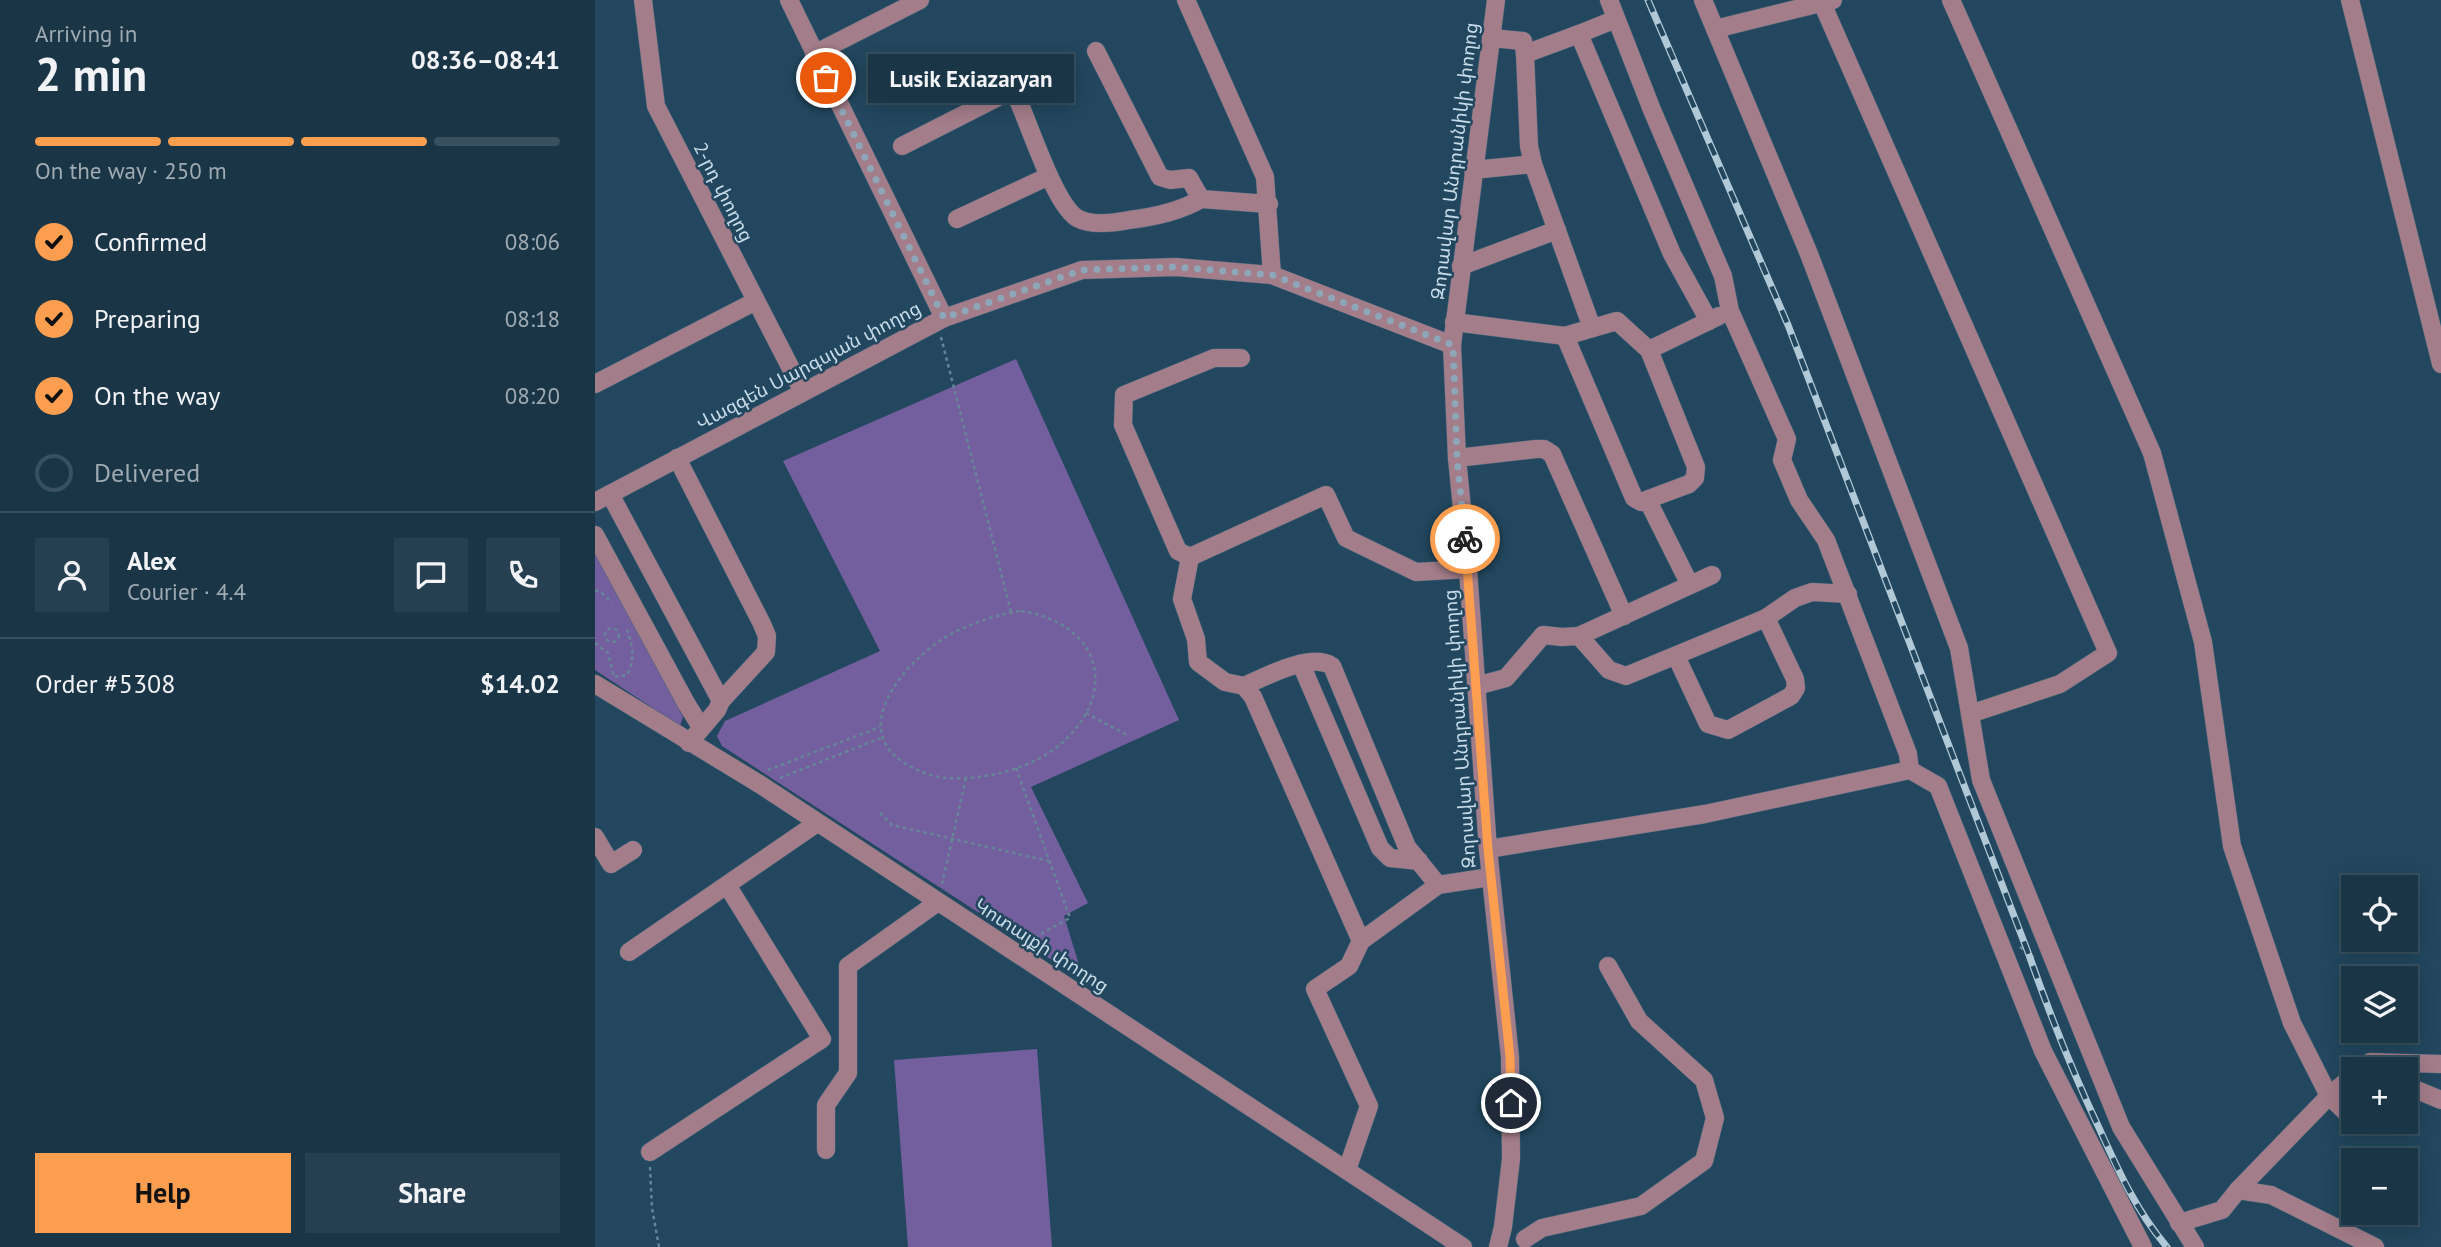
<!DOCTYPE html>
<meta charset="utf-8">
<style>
body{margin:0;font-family:"PT Sans","Noto Sans Armenian",sans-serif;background:#274051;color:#f1f3f6;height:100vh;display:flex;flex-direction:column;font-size:26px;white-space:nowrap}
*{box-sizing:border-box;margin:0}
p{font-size:23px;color:#9fabb3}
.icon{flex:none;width:38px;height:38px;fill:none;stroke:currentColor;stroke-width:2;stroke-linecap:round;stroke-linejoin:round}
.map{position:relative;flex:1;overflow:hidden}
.drawer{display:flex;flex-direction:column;background:#1a3546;width:595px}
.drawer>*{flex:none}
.controls{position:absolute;left:1746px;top:875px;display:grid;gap:14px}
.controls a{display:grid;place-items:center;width:77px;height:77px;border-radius:0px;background:#1a3546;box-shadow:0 4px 18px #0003,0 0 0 2px #38505f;font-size:35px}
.pin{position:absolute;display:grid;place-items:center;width:60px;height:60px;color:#fff;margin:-30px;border:4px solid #fff;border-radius:50%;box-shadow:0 2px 7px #0007}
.courier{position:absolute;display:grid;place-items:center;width:70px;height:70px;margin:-35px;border:5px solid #fb9e50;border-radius:50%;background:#fff;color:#222;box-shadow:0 2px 9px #0007}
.bubble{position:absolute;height:49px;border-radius:0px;background:#1a3546;box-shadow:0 4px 18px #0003,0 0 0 2px #38505f;font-size:23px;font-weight:700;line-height:49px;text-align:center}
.head em{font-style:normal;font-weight:700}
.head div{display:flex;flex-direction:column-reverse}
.head{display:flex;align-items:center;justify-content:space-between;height:119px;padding:0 35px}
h1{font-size:46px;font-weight:700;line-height:52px}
.bar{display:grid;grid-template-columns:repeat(4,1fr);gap:10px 7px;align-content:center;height:84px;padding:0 35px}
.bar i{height:9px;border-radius:5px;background:#38505f}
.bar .active{background:#fb9e50}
.bar p{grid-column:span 4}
.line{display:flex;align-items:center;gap:18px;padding:0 35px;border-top:2px solid #38505f}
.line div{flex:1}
.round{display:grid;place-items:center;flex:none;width:74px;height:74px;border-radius:0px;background:#274051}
ol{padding:0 35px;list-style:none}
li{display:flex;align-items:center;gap:21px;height:77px}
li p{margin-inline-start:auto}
li .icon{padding:7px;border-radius:50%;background:#fb9e50;color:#111;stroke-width:4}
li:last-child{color:#9fabb3}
li i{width:38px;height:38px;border:4px solid #38505f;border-radius:50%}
.action{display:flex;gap:14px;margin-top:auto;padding:14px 35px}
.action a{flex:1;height:80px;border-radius:0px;background:#fb9e50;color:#111;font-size:28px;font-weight:700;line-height:80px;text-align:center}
.action a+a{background:#274051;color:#f1f3f6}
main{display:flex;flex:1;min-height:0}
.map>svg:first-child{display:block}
.green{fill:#745f9e}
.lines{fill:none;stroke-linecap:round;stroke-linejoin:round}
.minor-casing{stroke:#43657a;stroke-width:19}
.path{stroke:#678598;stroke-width:2.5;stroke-dasharray:3.5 3.5;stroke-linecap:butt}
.minor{stroke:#a37d89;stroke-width:18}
.rail-casing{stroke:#b1c8d7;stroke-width:7}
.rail{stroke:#22475e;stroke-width:4.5;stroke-dasharray:13;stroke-linecap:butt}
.done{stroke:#8da7b8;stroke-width:7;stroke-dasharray:0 12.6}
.route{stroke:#fb9e50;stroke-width:9}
.labels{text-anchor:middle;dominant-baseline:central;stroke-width:5;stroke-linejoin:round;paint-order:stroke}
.street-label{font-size:19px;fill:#c7dbe9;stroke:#22475e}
</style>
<main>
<section class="drawer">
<div class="head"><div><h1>2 min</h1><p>Arriving in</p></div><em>08:36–08:41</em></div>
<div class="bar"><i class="active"></i><i class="active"></i><i class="active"></i><i></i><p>On the way · 250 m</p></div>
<ol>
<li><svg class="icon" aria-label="check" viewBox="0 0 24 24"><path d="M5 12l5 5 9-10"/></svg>Confirmed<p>08:06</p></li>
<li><svg class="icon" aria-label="check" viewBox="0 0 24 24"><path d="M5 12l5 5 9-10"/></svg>Preparing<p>08:18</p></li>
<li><svg class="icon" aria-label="check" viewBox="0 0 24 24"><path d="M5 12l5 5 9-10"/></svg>On the way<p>08:20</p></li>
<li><i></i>Delivered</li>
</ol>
<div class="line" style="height:126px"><a class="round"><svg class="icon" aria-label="person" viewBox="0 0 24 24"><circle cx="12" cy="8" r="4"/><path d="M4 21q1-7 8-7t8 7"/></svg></a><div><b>Alex</b><p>Courier · 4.4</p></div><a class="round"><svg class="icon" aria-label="chat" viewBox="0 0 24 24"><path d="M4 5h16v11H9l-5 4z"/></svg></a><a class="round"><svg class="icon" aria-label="phone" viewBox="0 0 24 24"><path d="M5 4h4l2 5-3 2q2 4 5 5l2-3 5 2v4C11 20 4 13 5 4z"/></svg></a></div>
<div class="line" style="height:91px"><div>Order #5308</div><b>$14.02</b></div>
<div class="action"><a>Help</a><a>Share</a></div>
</section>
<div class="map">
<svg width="1846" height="1247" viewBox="0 0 1846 1247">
<rect width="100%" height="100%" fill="#22475e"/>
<g class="green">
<path d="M421 359 584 720 436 787 493 903 469 916 489 981 127 746 122 736 130 721 285 651 188 461Z"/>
<path d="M0 546 88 717 85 726 0 670Z"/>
<path d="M442 1049 457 1247H313L299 1060Z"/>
</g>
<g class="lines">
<defs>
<g id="minor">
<path d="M48 0 61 106 208 392"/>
<path d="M194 0 349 318"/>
<path d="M591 0 670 177 677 275"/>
<path d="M901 0 857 345 862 458 873 569 893 849 915 1057 916 1159 908 1227 903 1247"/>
<path d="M1014 0 1057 110 1128 276 1135 311 1192 439 1187 460 1204 500 1231 540 1313 754 1315 770"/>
<path d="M1108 0 1214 254 1364 648 1386 780 1526 1127 1600 1247"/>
<path d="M1356 0 1557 453 1608 642 1637 846 1697 1023 1734 1096 1759 1120"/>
<path d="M1755 0 1846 364"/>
<path d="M1227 3 1513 653 1465 684 1375 714"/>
<path d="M1120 29 1238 0"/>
<path d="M984 34 1021 19"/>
<path d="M896 38 928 41 930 54 934 146 938 164 997 328"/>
<path d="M501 51 565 177 575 180 594 178 606 199 674 204"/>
<path d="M219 54 325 0"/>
<path d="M930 54 984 34 1077 254 1114 321"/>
<path d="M307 146 413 92 420 93C433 120 459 204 482 218 496 226 519 223 534 220 559 217 584 212 606 199"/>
<path d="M878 170 938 164"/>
<path d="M362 219 454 176"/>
<path d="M866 266 962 230"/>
<path d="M859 322 970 336 1022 321 1054 350 1124 316"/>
<path d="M970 336 1039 498 1046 502 1094 484 1100 478 1101 467 1054 350"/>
<path d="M646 358H619L529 395 528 425 583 551 595 557 731 495 751 538 821 572 873 569"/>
<path d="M0 384 161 301"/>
<path d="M82 458 167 624 172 636 171 652 126 701 122 710 94 743"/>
<path d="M862 458 941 449H949L957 454 1029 616"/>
<path d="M15 494 126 701"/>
<path d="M1053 501 1095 585"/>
<path d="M0 502 349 318 487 270 581 267 677 275 857 345"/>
<path d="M0 535 91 703 106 727"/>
<path d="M595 557 587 599 601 639 603 662 630 682 649 686 658 697 766 941"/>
<path d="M984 636 1014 670 1031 676 1171 618 1200 598 1217 592 1253 594"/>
<path d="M1081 656 1113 724 1133 730 1196 696 1201 688 1200 679 1171 618"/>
<path d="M706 664 785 848 795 858 824 861"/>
<path d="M0 684 166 785 868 1247"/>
<path d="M649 686C670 677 715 652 737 666L812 847 843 885 895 877"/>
<path d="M881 686 911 678 948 635 967 637 984 636 1117 575"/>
<path d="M0 837 16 864 38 850"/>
<path d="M893 849 1110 814 1315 770 1343 786 1448 1051 1548 1247"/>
<path d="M34 952 222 823"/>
<path d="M1766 1069 1775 1062 1846 1064"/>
<path d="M1811 1092 1817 1088 1846 1100"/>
<path d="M231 1150V1105L253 1073V966L343 902"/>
<path d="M55 1152 227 1039 132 885"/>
<path d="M752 1170 774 1106 720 989 754 966 766 941 843 885"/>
<path d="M1643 1190 1676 1195 1780 1247"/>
<path d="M1584 1223 1627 1210 1643 1190 1734 1096 1759 1075"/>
<path d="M930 1239 947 1228 1046 1206 1109 1161 1120 1118 1109 1080 1044 1021 1013 966"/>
</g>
</defs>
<use href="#minor" class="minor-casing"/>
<g class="path">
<path d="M346 337 416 612"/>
<path d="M0 590 7 593 17 603"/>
<path d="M426 611C511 624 525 700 458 750 428 771 387 780 352 778 334 777 312 767 299 755 259 716 320 653 356 634 379 622 401 615 426 611Z"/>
<circle cx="17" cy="635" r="7"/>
<path d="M0 643 13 653 19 677 32 675C40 660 38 646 32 630"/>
<path d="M491 713 534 736"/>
<path d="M421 768 475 918 433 941"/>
<path d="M173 770 285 727"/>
<path d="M185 778 286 738"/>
<path d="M285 813 297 825 454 861"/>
<path d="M347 884 371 778"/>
<path d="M1425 947 1439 958"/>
<path d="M55 1167 57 1208 64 1247"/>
</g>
<use href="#minor" class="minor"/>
<defs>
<path id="rail" d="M1053 0 1193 325 1434 955C1455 1015 1478 1073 1505 1130 1524 1172 1542 1212 1572 1247"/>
</defs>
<use href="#rail" class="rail-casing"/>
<use href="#rail" class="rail"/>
</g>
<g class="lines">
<path class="done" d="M231 78 349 318 487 270 581 267 677 275 858 345 862 458 870 539"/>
<path class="route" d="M870 539 893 849 915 1057 916 1103"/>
</g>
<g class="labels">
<g class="street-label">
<text transform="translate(859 161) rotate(-83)">Զորավար Անդրանիկի փողոց</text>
<text transform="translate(129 192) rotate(63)">2-րդ փողոց</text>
<text transform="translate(213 365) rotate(-28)">Վազգեն Սարգսյան փողոց</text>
<text transform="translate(864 729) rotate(-94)">Զորավար Անդրանիկի փողոց</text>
<text transform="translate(447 945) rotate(33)">Կոտայքի փողոց</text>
</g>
</g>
</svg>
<div class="controls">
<a><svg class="icon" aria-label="locate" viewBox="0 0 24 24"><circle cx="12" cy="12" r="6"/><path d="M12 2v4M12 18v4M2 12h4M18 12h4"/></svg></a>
<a><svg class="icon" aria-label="layers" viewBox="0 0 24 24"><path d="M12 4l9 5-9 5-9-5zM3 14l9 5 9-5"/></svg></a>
<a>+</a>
<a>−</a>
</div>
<div class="pin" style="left:231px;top:78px;background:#ea580c"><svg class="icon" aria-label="bag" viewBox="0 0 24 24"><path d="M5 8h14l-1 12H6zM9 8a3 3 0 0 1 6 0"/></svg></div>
<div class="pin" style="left:916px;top:1103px;background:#1f2937"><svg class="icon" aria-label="home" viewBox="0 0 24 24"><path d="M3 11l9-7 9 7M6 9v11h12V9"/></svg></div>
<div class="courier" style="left:870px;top:539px"><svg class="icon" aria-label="bike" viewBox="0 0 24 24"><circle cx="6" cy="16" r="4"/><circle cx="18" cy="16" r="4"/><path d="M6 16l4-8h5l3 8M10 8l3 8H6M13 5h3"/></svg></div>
<div class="bubble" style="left:273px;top:54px;width:206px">Lusik Exiazaryan</div>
</div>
</main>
